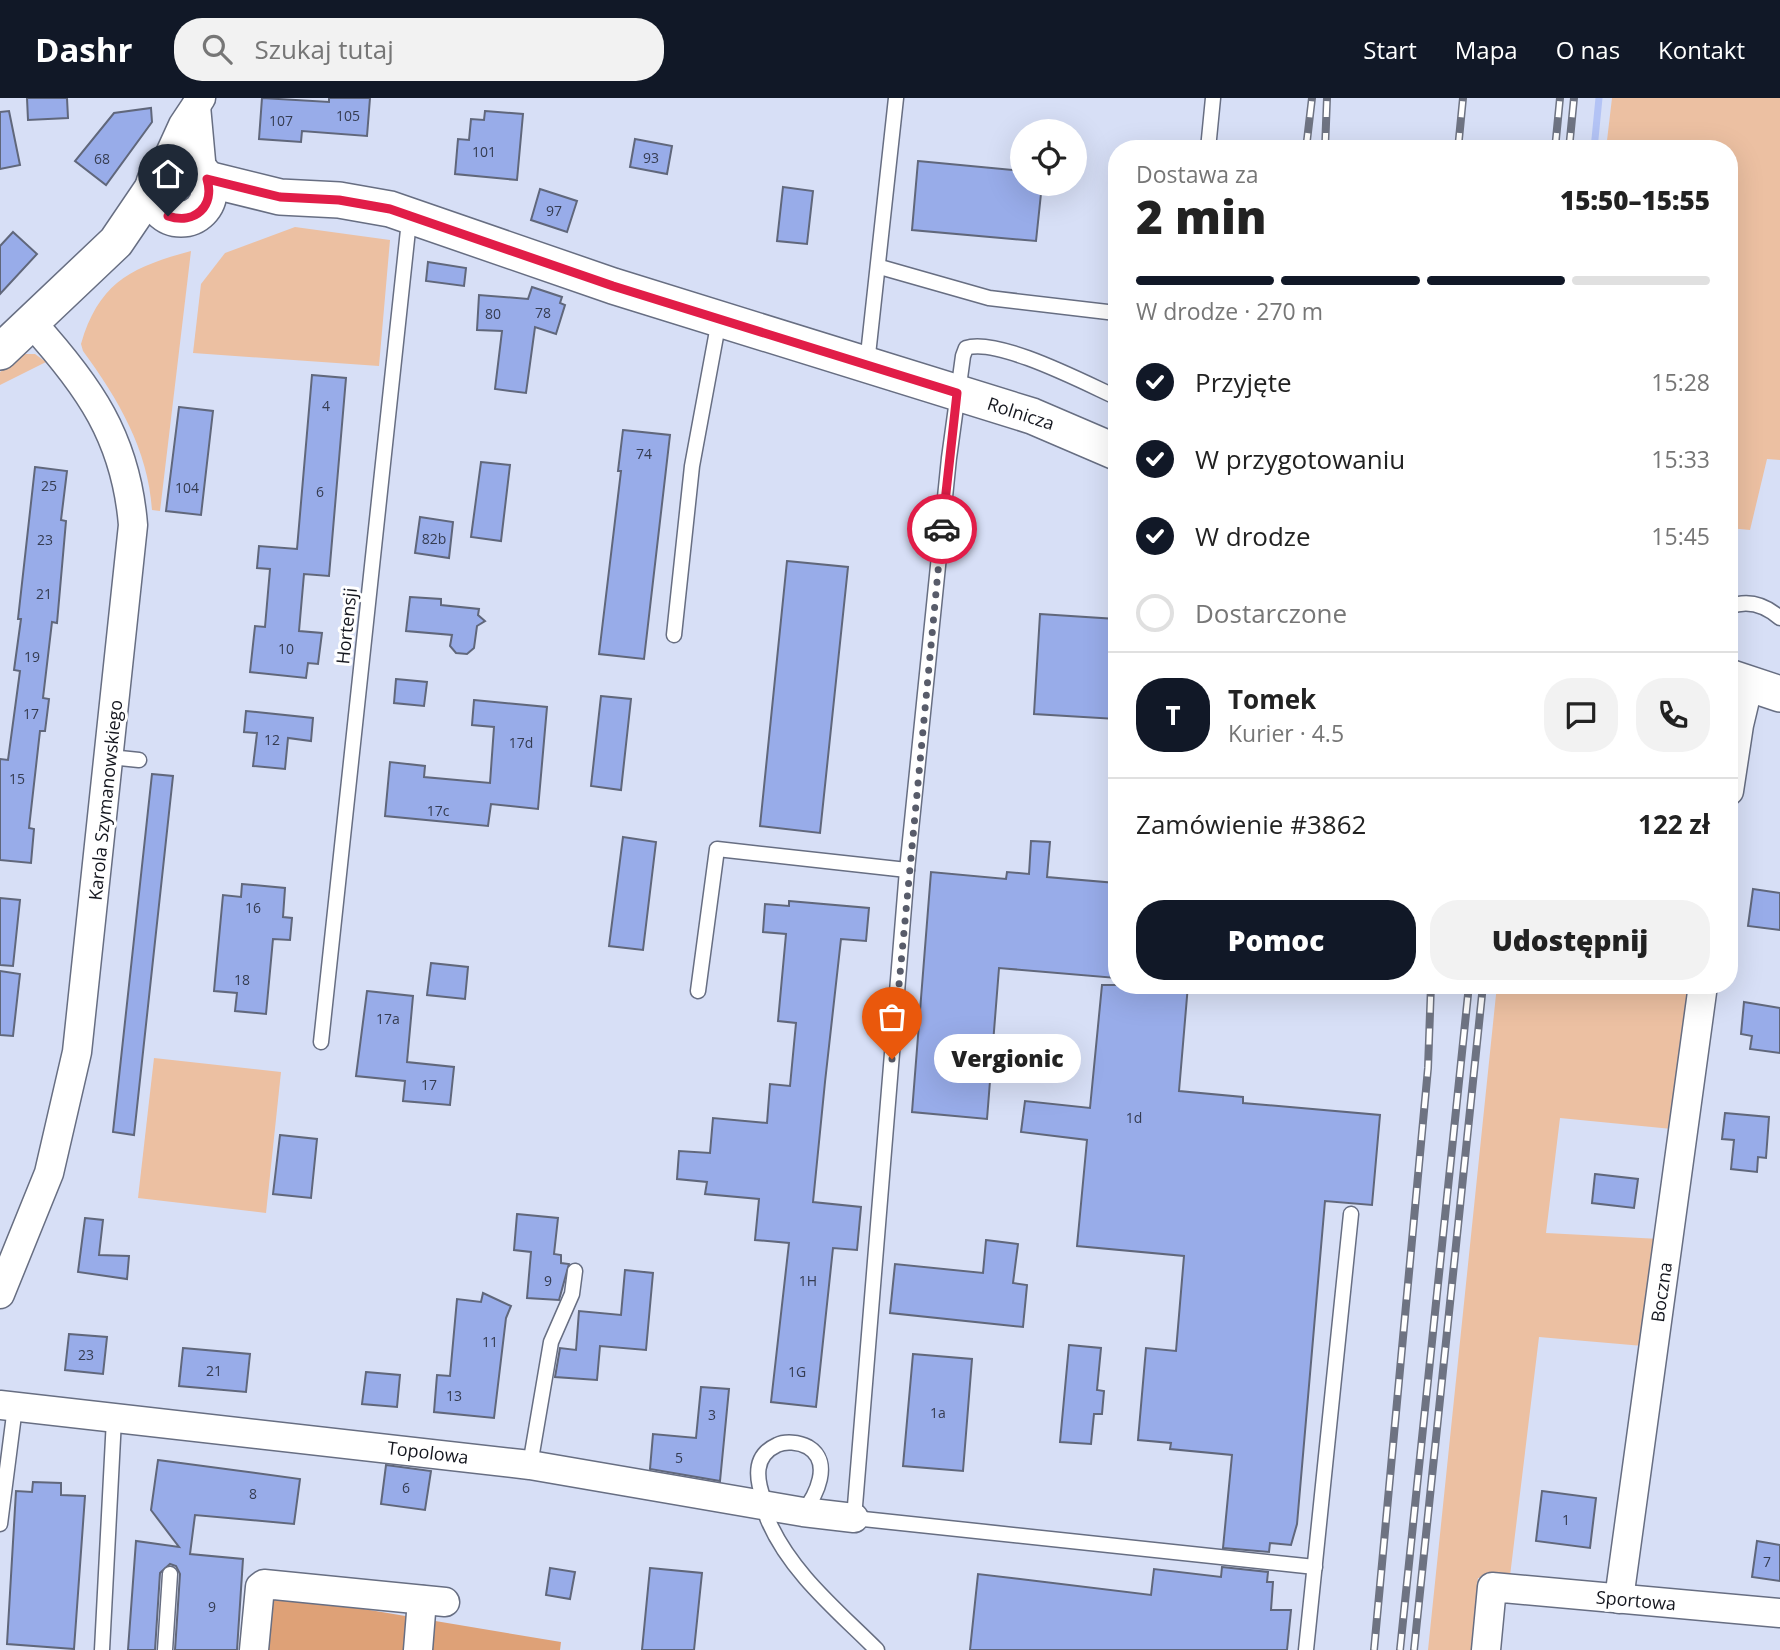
<!DOCTYPE html>
<html lang="pl">
<meta charset="utf-8">
<style>
body{margin:0;font-family:"Open Sans",sans-serif;background:#f2f2f2;color:#222;height:100vh;display:flex;flex-direction:column;font-size:26px;white-space:nowrap}
*{box-sizing:border-box;margin:0}
p{font-size:23px;color:#767676}
.icon{flex:none;width:38px;height:38px;fill:none;stroke:currentColor;stroke-width:2;stroke-linecap:round;stroke-linejoin:round}
.map{position:relative;flex:1;overflow:hidden}
.panel{position:absolute;left:1108px;top:42px;width:630px;height:854px;display:flex;flex-direction:column;background:#fff;border-radius:28px;box-shadow:0 7px 28px #0002}
.panel>*{flex:none}
.fabs{position:absolute;left:1010px;top:21px;display:grid;gap:14px}
.fabs a{display:grid;place-items:center;width:77px;height:77px;border-radius:50%;background:#fff;box-shadow:0 7px 28px #0002;font-size:35px}
.pin{position:absolute;display:grid;place-items:center;width:60px;height:60px;color:#fff;margin:-72px -30px;border-radius:50% 50% 50% 0;rotate:-45deg;box-shadow:0 0 7px #0007}
.pin .icon{rotate:45deg}
.courier{position:absolute;display:grid;place-items:center;width:70px;height:70px;margin:-35px;border:5px solid #e11d48;border-radius:50%;background:#fff;color:#222;box-shadow:0 2px 9px #0007}
.bubble{position:absolute;height:49px;border-radius:24px;background:#fff;box-shadow:0 7px 28px #0002;font-size:23px;font-weight:800;line-height:49px;text-align:center}
.summary em{font-style:normal;font-weight:800}
.summary div{display:flex;flex-direction:column-reverse}
.summary{display:flex;align-items:center;justify-content:space-between;height:119px;padding:0 28px}
h1{font-size:46px;font-weight:800;line-height:52px}
.bar{display:grid;grid-template-columns:repeat(4,1fr);gap:10px 7px;align-content:center;height:84px;padding:0 28px}
.bar i{height:9px;border-radius:5px;background:#e0e0e0}
.bar .current{background:#111827}
.bar p{grid-column:span 4}
.line{display:flex;align-items:center;gap:18px;padding:0 28px;border-top:2px solid #e0e0e0}
.line div{flex:1}
.round{display:grid;place-items:center;flex:none;width:74px;height:74px;border-radius:28px;background:#f2f2f2}
ol{padding:0 28px;list-style:none}
li{display:flex;align-items:center;gap:21px;height:77px}
li p{margin-inline-start:auto}
li .icon{padding:7px;border-radius:50%;background:#111827;color:#fff;stroke-width:4}
li:last-child{color:#767676}
li i{width:38px;height:38px;border:4px solid #e0e0e0;border-radius:50%}
.action{display:flex;gap:14px;margin-top:auto;padding:14px 28px}
.action a{flex:1;height:80px;border-radius:28px;background:#111827;color:#fff;font-size:28px;font-weight:800;line-height:80px;text-align:center}
.action a+a{background:#f2f2f2;color:#222}
header{display:flex;align-items:center;gap:42px;box-sizing:border-box;height:98px;padding:0 35px;background:#111827;color:#fff}
header strong{font-size:33px}
nav{display:flex;gap:38px;margin-inline-start:auto;font-size:24px}
.search{width:490px;height:63px;background:#f2f2f2;display:flex;align-items:center;gap:18px;box-sizing:border-box;padding:0 24px;border-radius:28px;color:#767676;font-size:26px}
.map>svg:first-child{display:block}
.green{fill:#ecc0a2}
.forest{fill:#dea177}
.lines{fill:none;stroke-linecap:round;stroke-linejoin:round}
.stream{stroke:#b3c3f5;stroke-width:7}
.building{fill:#98ace9;stroke:#60677b;stroke-width:2}
.service-casing{stroke:#676e82;stroke-width:17}
.minor-casing{stroke:#676e82;stroke-width:31}
.tertiary-casing{stroke:#676e82;stroke-width:38}
.service{stroke:#fff;stroke-width:14}
.minor{stroke:#fff;stroke-width:28}
.tertiary{stroke:#fff;stroke-width:35}
.rail-casing{stroke:#6e7382;stroke-width:8}
.rail{stroke:#fff;stroke-width:5;stroke-dasharray:16;stroke-linecap:butt}
.done{stroke:#585c6a;stroke-width:7;stroke-dasharray:0 12.6}
.route{stroke:#e11d48;stroke-width:9}
.labels{text-anchor:middle;dominant-baseline:central;stroke-width:6;stroke-linejoin:round;paint-order:stroke}
.number-label{font-size:14px;fill:#353c51}
.street-label{font-size:18px;fill:#14161e;stroke:#fff}
</style>
<header>
<strong>Dashr</strong>
<div class="search"><svg class="icon" aria-label="search" viewBox="0 0 24 24"><circle cx="10" cy="10" r="6"/><path d="M15 15l6 6"/></svg>Szukaj tutaj</div>
<nav><a>Start</a><a>Mapa</a><a>O nas</a><a>Kontakt</a></nav>
</header>
<div class="map">
<svg width="1780" height="1552" viewBox="0 0 1780 1552">
<rect width="100%" height="100%" fill="#d7dff6"/>
<g class="green">
<path d="M1612 0H1780V362L1767 361 1750 432 1729 430V51H1606Z"/>
<path d="M295 129 390 142 379 268 193 255 201 186 225 155Z"/>
<path d="M191 153 160 413 152 412C148 351 118 301 83 253L81 246C99 184 132 169 191 153Z"/>
<path d="M24 256H35L46 264 0 287V274Z"/>
<path d="M1497 887H1692L1672 1031 1560 1020 1546 1135 1660 1141 1643 1248 1539 1239 1510 1478 1478 1480 1471 1552H1428Z"/>
<path d="M154 960 281 974 266 1115 138 1100Z"/>
</g>
<path class="forest" d="M268 1495 561 1544 560 1552H264Z"/>
<g class="lines">
<path class="stream" d="M1594 51 1599 0"/>
</g>
<g class="building">
<path d="M27 0H67L68 20 28 22Z"/>
<path d="M262 0 329 4V0H370L367 38 302 33 301 44 259 41Z"/>
<path d="M151 10 152 24 106 87 75 63 114 15Z"/>
<path d="M9 13 20 67 0 71V14Z"/>
<path d="M485 13 523 16 517 82 455 76 458 41 469 42 471 21 484 22Z"/>
<path d="M635 41 672 48 667 76 630 69Z"/>
<path d="M918 63 1022 73V86H1042L1036 143 912 132Z"/>
<path d="M783 89 813 93 807 146 777 143Z"/>
<path d="M540 91 577 103 567 134 531 122Z"/>
<path d="M13 134 37 156 0 196V148Z"/>
<path d="M428 164 466 170 464 188 426 183Z"/>
<path d="M532 189 562 199 560 205 565 207 556 236 535 229 526 295 495 291 502 233 477 232 479 197 528 201Z"/>
<path d="M312 277 346 280 329 478 304 476 299 533 322 535 318 566 308 565 306 580 250 574 255 528 265 529 270 471 257 470 259 448 297 451Z"/>
<path d="M179 309 213 313 201 417 166 413Z"/>
<path d="M623 332 670 337 644 561 599 556 621 373H618Z"/>
<path d="M481 364 510 367 501 443 471 439Z"/>
<path d="M35 369 67 373 61 422 66 423 57 525 52 524 43 600 49 601 45 633H40L29 730 34 731 31 765 0 762V661L8 662 20 573 14 572 21 521H18Z"/>
<path d="M420 419 453 424 449 460 415 455Z"/>
<path d="M787 463 848 469 820 735 760 728Z"/>
<path d="M410 499 441 501V507L479 511 478 517 485 523 477 528 474 550 467 556 456 555 450 548 452 537 406 533Z"/>
<path d="M1040 516 1116 521V621L1034 616Z"/>
<path d="M396 581 427 584 424 608 394 605Z"/>
<path d="M601 598 631 601 621 692 591 688Z"/>
<path d="M474 602 547 609 538 711 491 706 488 728 385 718 390 664 425 668 424 679 490 685 494 629 472 627Z"/>
<path d="M246 613 313 620 311 643 288 640 285 671 253 668 257 635 244 634Z"/>
<path d="M152 676 173 678 134 1037 113 1034Z"/>
<path d="M623 739 656 744 643 852 609 848Z"/>
<path d="M1031 743 1050 744 1047 779 1116 785V880L999 870 987 1021 912 1014 931 774 1006 781 1007 774 1029 776Z"/>
<path d="M242 786 285 790 283 819 292 820 290 842 273 841 266 916 235 913 237 895 214 893 223 797 241 799Z"/>
<path d="M1753 791 1780 795V832L1748 828Z"/>
<path d="M0 800 20 802 13 868 0 867Z"/>
<path d="M789 803 869 810 866 843 841 841 825 984 813 1104 861 1109 857 1152 833 1150 816 1309 771 1304 789 1145 755 1142 759 1101 705 1096 707 1084 677 1081 679 1053 710 1055 713 1020 767 1025 770 986 790 988 796 925 778 923 786 836 763 834 765 806 789 808Z"/>
<path d="M431 865 468 869 465 901 427 897Z"/>
<path d="M0 873 20 876 13 938 0 937Z"/>
<path d="M1102 887H1188L1179 993 1243 999V1005L1380 1017 1372 1107 1325 1103 1297 1426 1291 1447 1270 1445 1269 1454 1223 1450 1232 1357 1170 1351 1171 1345 1138 1342 1146 1250 1176 1253 1184 1158 1077 1148 1087 1042 1021 1034 1025 1003 1090 1010Z"/>
<path d="M367 893 413 898 407 964 454 969 450 1007 403 1003 405 983 356 978Z"/>
<path d="M1744 904 1780 910V955L1750 951 1752 938 1741 936Z"/>
<path d="M1725 1015 1769 1019 1766 1060 1758 1059 1757 1074 1731 1071 1734 1042 1722 1041Z"/>
<path d="M280 1037 317 1041 311 1100 273 1096Z"/>
<path d="M1595 1076 1638 1081 1634 1110 1592 1105Z"/>
<path d="M517 1116 558 1120 554 1156 561 1157V1165L569 1166 559 1202 527 1200 531 1154 514 1152Z"/>
<path d="M85 1120 103 1122 99 1157 129 1158 127 1181 78 1174Z"/>
<path d="M986 1142 1018 1146 1013 1185 1027 1187 1023 1229 890 1215 895 1166 983 1175Z"/>
<path d="M625 1172 653 1175 646 1252 600 1248 597 1282 555 1279 560 1250 576 1252 579 1213 621 1217Z"/>
<path d="M483 1195 511 1208 506 1220 494 1320 434 1314 437 1277 450 1278 457 1201 481 1204Z"/>
<path d="M69 1236 107 1239 103 1276 65 1272Z"/>
<path d="M1069 1247 1101 1250 1097 1292 1104 1293 1102 1316H1094L1091 1346 1060 1344Z"/>
<path d="M183 1250 250 1256 246 1294 179 1288Z"/>
<path d="M913 1256 972 1261 963 1373 903 1368Z"/>
<path d="M366 1274 400 1277 397 1309 362 1306Z"/>
<path d="M701 1289 729 1291 720 1383 650 1371 653 1336 696 1340Z"/>
<path d="M158 1362 300 1381 294 1426 195 1417 190 1456 243 1461 237 1552H175L180 1476 176 1468 170 1466 160 1475 155 1552H128L136 1443 179 1449 151 1412Z"/>
<path d="M386 1367 431 1373 425 1412 381 1406Z"/>
<path d="M33 1384 61 1385V1397L85 1398 74 1551 7 1546 16 1393 32 1394Z"/>
<path d="M1542 1393 1596 1400 1590 1450 1536 1443Z"/>
<path d="M1757 1443 1780 1447V1483L1752 1479Z"/>
<path d="M1222 1469 1268 1474 1267 1484H1273L1271 1512H1291L1287 1552H970L978 1476 1151 1497 1154 1471 1221 1479Z"/>
<path d="M550 1470 575 1474 570 1501 546 1497Z"/>
<path d="M650 1470 702 1475 694 1552H642Z"/>
</g>
<g class="lines">
<defs>
<g id="service">
<path d="M1208 51 1213 0"/>
<path d="M880 169 989 200 1116 215"/>
<path d="M867 266 896 0"/>
<path d="M1116 299C1085 285 997 239 966 250L963 258 949 360 907 772 854 1420 1315 1469"/>
<path d="M1729 509C1748 501 1765 507 1780 520"/>
<path d="M674 537 692 368 719 222"/>
<path d="M110 659 139 662"/>
<path d="M698 893 717 751 907 772"/>
<path d="M321 944 408 132 412 118"/>
<path d="M530 1367 551 1244 572 1196 575 1173"/>
<path d="M803 1414C816 1398 833 1364 808 1349 799 1344 785 1343 777 1347 753 1358 756 1381 764 1402 766 1408 765 1416 768 1422 790 1474 838 1513 877 1552"/>
<path d="M0 1426 15 1309"/>
<path d="M102 1552 114 1321"/>
<path d="M165 1552 170 1476"/>
<path d="M1306 1552 1351 1116"/>
</g>
<g id="minor">
<path d="M196 8 202 74"/>
<path d="M162 73 183 27 201 0"/>
<path d="M1729 693 1739 627 1749 585"/>
<path d="M0 1196 49 1075 77 954 133 427C126 340 89 288 32 225"/>
<path d="M0 1307 530 1367 803 1414 854 1420"/>
<path d="M1619 1501 1703 887"/>
<path d="M254 1552 260 1489 264 1486 445 1504"/>
<path d="M418 1552 422 1502"/>
<path d="M1486 1552 1492 1489 1780 1515"/>
</g>
<g id="tertiary">
<circle cx="181" cy="93" r="28"/>
<path d="M207 81 280 99 339 102 390 111 613 188 1032 318 1116 354"/>
<path d="M0 254 116 144 154 88"/>
<path d="M1729 579 1780 596"/>
</g>
</defs>
<use href="#service" class="service-casing"/>
<use href="#minor" class="minor-casing"/>
<use href="#tertiary" class="tertiary-casing"/>
<use href="#service" class="service"/>
<use href="#minor" class="minor"/>
<use href="#tertiary" class="tertiary"/>
<defs>
<g id="rail">
<path d="M1306 51 1312 0"/>
<path d="M1325 51 1327 0"/>
<path d="M1458 51 1463 0"/>
<path d="M1555 51 1560 0"/>
<path d="M1569 51 1574 0"/>
<path d="M1374 1552 1428 970 1431 887"/>
<path d="M1400 1552 1469 887"/>
<path d="M1414 1552 1483 887"/>
</g>
</defs>
<use href="#rail" class="rail-casing"/>
<use href="#rail" class="rail"/>
</g>
<g class="lines">
<path class="done" d="M892 961 942 431"/>
<path class="route" d="M168 118C195 127 215 108 207 81L280 99 339 102 390 111 613 188 957 295 942 431"/>
</g>
<g class="labels">
<g class="number-label">
<text x="348" y="17">105</text>
<text x="281" y="22">107</text>
<text x="484" y="53">101</text>
<text x="651" y="59">93</text>
<text x="102" y="60">68</text>
<text x="554" y="112">97</text>
<text x="543" y="214">78</text>
<text x="493" y="215">80</text>
<text x="326" y="307">4</text>
<text x="644" y="355">74</text>
<text x="49" y="387">25</text>
<text x="187" y="389">104</text>
<text x="320" y="393">6</text>
<text x="434" y="440">82b</text>
<text x="45" y="441">23</text>
<text x="44" y="495">21</text>
<text x="286" y="550">10</text>
<text x="32" y="558">19</text>
<text x="31" y="615">17</text>
<text x="272" y="641">12</text>
<text x="521" y="644">17d</text>
<text x="17" y="680">15</text>
<text x="438" y="712">17c</text>
<text x="253" y="809">16</text>
<text x="242" y="881">18</text>
<text x="388" y="920">17a</text>
<text x="429" y="986">17</text>
<text x="1134" y="1019">1d</text>
<text x="548" y="1182">9</text>
<text x="808" y="1182">1H</text>
<text x="490" y="1243">11</text>
<text x="86" y="1256">23</text>
<text x="214" y="1272">21</text>
<text x="797" y="1273">1G</text>
<text x="454" y="1297">13</text>
<text x="938" y="1314">1a</text>
<text x="712" y="1316">3</text>
<text x="679" y="1359">5</text>
<text x="406" y="1389">6</text>
<text x="253" y="1395">8</text>
<text x="1566" y="1421">1</text>
<text x="1767" y="1463">7</text>
<text x="212" y="1508">9</text>
</g>
<g class="street-label">
<text transform="translate(1021 315) rotate(18)">Rolnicza</text>
<text transform="translate(346 528) rotate(-84)">Hortensji</text>
<text transform="translate(105 702) rotate(-84)">Karola Szymanowskiego</text>
<text transform="translate(1661 1194) rotate(-82)">Boczna</text>
<text transform="translate(428 1354) rotate(7)">Topolowa</text>
<text transform="translate(1636 1502) rotate(5)">Sportowa</text>
</g>
</g>
</svg>
<div class="fabs">
<a><svg class="icon" aria-label="locate" viewBox="0 0 24 24"><circle cx="12" cy="12" r="6"/><path d="M12 2v4M12 18v4M2 12h4M18 12h4"/></svg></a>
</div>
<div class="pin" style="left:892px;top:961px;background:#ea580c"><svg class="icon" aria-label="bag" viewBox="0 0 24 24"><path d="M5 8h14l-1 12H6zM9 8a3 3 0 0 1 6 0"/></svg></div>
<div class="pin" style="left:168px;top:118px;background:#1f2937"><svg class="icon" aria-label="home" viewBox="0 0 24 24"><path d="M3 11l9-7 9 7M6 9v11h12V9"/></svg></div>
<div class="courier" style="left:942px;top:431px"><svg class="icon" aria-label="car" viewBox="0 0 24 24"><path d="M5 17H2v-5l4-1 3-4h7l3 4 3 1v5h-3M9 17h6M6 11h13"/><circle cx="7" cy="17" r="2"/><circle cx="17" cy="17" r="2"/></svg></div>
<div class="bubble" style="left:934px;top:936px;width:147px">Vergionic</div>
<section class="panel">
<div class="summary"><div><h1>2 min</h1><p>Dostawa za</p></div><em>15:50–15:55</em></div>
<div class="bar"><i class="current"></i><i class="current"></i><i class="current"></i><i></i><p>W drodze · 270 m</p></div>
<ol>
<li><svg class="icon" aria-label="check" viewBox="0 0 24 24"><path d="M5 12l5 5 9-10"/></svg>Przyjęte<p>15:28</p></li>
<li><svg class="icon" aria-label="check" viewBox="0 0 24 24"><path d="M5 12l5 5 9-10"/></svg>W przygotowaniu<p>15:33</p></li>
<li><svg class="icon" aria-label="check" viewBox="0 0 24 24"><path d="M5 12l5 5 9-10"/></svg>W drodze<p>15:45</p></li>
<li><i></i>Dostarczone</li>
</ol>
<div class="line" style="height:126px"><b class="round" style="background:#111827;color:#fff">T</b><div><b>Tomek</b><p>Kurier · 4.5</p></div><a class="round"><svg class="icon" aria-label="chat" viewBox="0 0 24 24"><path d="M4 5h16v11H9l-5 4z"/></svg></a><a class="round"><svg class="icon" aria-label="phone" viewBox="0 0 24 24"><path d="M5 4h4l2 5-3 2q2 4 5 5l2-3 5 2v4C11 20 4 13 5 4z"/></svg></a></div>
<div class="line" style="height:91px"><div>Zamówienie #3862</div><b>122 zł</b></div>
<div class="action"><a>Pomoc</a><a>Udostępnij</a></div>
</section>
</div>
